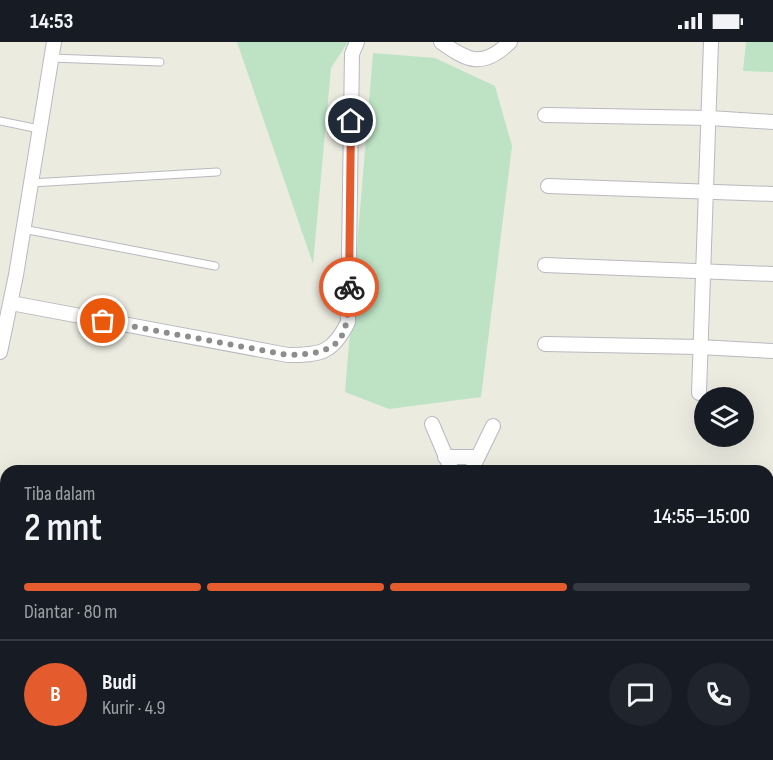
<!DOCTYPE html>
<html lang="id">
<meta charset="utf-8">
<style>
body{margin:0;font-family:"Sofia Sans Condensed",sans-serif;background:#20242c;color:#f1f3f6;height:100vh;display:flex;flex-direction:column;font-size:22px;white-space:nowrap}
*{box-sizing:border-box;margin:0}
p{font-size:20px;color:#9ea1a6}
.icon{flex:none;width:33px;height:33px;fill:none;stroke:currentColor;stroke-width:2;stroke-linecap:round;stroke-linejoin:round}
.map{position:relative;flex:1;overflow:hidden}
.panel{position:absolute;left:0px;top:423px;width:774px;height:296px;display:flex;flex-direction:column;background:#171b24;border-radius:18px 18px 0 0;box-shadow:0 6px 24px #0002}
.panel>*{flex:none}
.buttons{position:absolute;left:694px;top:345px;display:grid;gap:12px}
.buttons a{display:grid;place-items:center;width:60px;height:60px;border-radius:50%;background:#171b24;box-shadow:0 6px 24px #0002;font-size:30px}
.pin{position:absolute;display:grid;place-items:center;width:51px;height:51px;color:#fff;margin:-26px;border:3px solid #fff;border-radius:50%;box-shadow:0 2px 6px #0007}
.courier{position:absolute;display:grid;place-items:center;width:60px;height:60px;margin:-30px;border:4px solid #e45c2e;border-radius:50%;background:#fff;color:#222;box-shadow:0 2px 8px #0007}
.overview em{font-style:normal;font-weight:600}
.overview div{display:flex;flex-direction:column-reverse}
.overview{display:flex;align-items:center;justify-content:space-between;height:102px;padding:0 24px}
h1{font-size:39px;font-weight:600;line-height:45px}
.bar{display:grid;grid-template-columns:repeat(4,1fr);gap:9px 6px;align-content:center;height:72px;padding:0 24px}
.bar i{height:8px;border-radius:4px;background:#363941}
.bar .selected{background:#e45c2e}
.bar p{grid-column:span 4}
.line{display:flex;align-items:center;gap:15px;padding:0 24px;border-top:2px solid #363941}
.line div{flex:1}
.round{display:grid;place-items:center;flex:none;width:63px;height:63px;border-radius:32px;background:#20242c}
.status{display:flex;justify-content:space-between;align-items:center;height:42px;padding:0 30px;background:#171b24;direction:ltr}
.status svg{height:16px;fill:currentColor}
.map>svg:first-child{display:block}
.green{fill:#bde3c4}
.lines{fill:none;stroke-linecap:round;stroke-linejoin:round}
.river{stroke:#a0c4fc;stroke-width:26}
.lane-casing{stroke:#b8b9bf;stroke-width:9}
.street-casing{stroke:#b8b9bf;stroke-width:16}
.path{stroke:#96c4ab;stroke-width:2;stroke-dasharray:6 3;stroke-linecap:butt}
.lane{stroke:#fff;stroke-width:7}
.street{stroke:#fff;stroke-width:14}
.done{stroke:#8c8d8d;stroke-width:6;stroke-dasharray:0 10.8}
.route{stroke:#e45c2e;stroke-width:8}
</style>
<div class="status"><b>14:53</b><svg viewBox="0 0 49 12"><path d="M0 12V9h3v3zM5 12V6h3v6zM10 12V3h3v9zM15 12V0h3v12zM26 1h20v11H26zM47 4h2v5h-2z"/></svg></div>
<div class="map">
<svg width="773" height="718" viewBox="0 0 773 718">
<rect width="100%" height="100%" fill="#ecebe0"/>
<g class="green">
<path d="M237 0H348L331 26 313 222Z"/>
<path d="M746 0H773V30L743 29Z"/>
<path d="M373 11 435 16 495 44 512 104 481 355 389 367 345 350Z"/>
<path d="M768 638 773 639V718H591L594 712H768Z"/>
</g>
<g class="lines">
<g class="river">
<path d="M0 675 6 677"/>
<path d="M94 712 108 718"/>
</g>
<defs>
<g id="lane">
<path d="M51 16 160 20"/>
<path d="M0 79 39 87"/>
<path d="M31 141 217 130"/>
<path d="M23 187 215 224"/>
</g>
<g id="street">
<path d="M441 0C469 20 483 26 510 0"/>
<path d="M545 73 710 76 773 80"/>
<path d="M548 144 773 152"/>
<path d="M545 223 773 232"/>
<path d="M11 261 288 313C321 313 333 311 348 280L352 12 357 0"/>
<path d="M545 302 699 305 773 309"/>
<path d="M0 310 16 233 54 0"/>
<path d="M699 351 711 0"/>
<path d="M432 382 452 429"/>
<path d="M445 415H477"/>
<path d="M471 429 493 384"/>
<path d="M0 461H6"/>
<path d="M768 499H773"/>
</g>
</defs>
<use href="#lane" class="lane-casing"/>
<use href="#street" class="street-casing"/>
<g class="path">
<path d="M0 648 6 651"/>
<path d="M144 712 159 718"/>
<path d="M188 718 195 712"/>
</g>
<use href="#lane" class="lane"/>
<use href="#street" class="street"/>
</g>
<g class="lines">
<path class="done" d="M103 279 288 313C344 312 348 296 349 245"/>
<path class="route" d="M349 245 351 79"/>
</g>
</svg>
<div class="buttons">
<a><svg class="icon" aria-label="layers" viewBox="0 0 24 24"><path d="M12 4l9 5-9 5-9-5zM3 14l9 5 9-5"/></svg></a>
</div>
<div class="pin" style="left:103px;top:279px;background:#ea580c"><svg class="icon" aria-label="bag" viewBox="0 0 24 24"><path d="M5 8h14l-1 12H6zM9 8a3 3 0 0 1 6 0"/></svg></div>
<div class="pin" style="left:351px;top:79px;background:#1f2937"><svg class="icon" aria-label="home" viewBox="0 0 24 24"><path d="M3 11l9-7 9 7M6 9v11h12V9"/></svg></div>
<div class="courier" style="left:349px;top:245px"><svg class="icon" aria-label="bike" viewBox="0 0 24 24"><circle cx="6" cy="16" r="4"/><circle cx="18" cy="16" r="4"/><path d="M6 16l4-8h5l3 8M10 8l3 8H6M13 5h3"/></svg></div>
<section class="panel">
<div class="overview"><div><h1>2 mnt</h1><p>Tiba dalam</p></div><em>14:55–15:00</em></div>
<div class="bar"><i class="selected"></i><i class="selected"></i><i class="selected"></i><i></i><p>Diantar · 80 m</p></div>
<div class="line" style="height:108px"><b class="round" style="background:#e45c2e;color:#fff">B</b><div><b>Budi</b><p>Kurir · 4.9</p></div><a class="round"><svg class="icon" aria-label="chat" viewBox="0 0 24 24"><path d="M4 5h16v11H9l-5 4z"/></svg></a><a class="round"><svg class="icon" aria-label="phone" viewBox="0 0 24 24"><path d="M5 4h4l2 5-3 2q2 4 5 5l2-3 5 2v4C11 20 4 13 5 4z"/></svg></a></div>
</section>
</div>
